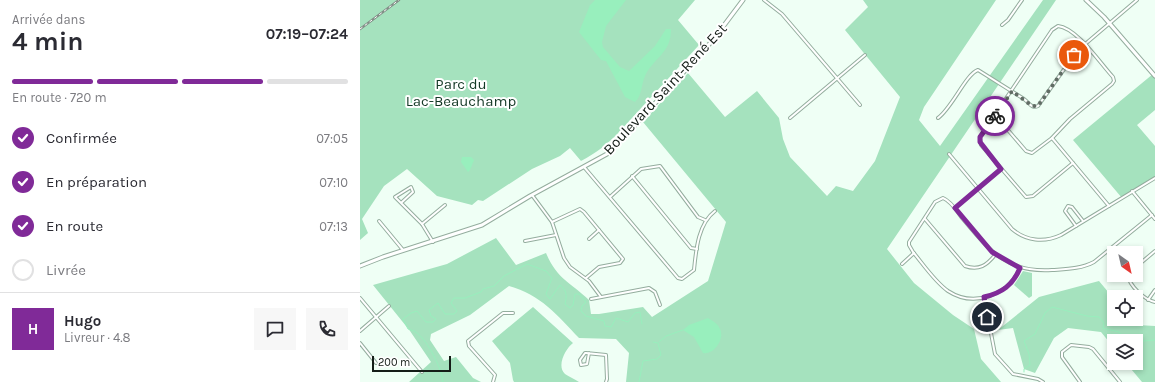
<!DOCTYPE html>
<html lang="fr">
<meta charset="utf-8">
<style>
body{margin:0;font-family:Karla,sans-serif;background:#f7f7f7;color:#2b2b33;height:100vh;display:flex;flex-direction:column;font-size:15px;white-space:nowrap}
*{box-sizing:border-box;margin:0}
p{font-size:13px;color:#7c7c81}
.icon{flex:none;width:22px;height:22px;fill:none;stroke:currentColor;stroke-width:2;stroke-linecap:round;stroke-linejoin:round}
.map{position:relative;flex:1;overflow:hidden}
.side{display:flex;flex-direction:column;background:#fff;width:360px}
.side>*{flex:none}
.needle{width:26px;rotate:146deg}
.fabs{position:absolute;left:747px;top:246px;display:grid;gap:8px}
.fabs a{display:grid;place-items:center;width:36px;height:36px;border-radius:0px;background:#fff;box-shadow:0 2px 6px #0003;font-size:20px}
.scale{position:absolute;left:12px;bottom:10px;width:79px;box-sizing:border-box;padding-left:4px;border:2px solid #141d17;border-top:0;font-size:11px;line-height:14px;white-space:nowrap;color:#141d17;-webkit-text-stroke:3px #fff;paint-order:stroke}
.pin{position:absolute;display:grid;place-items:center;width:34px;height:34px;color:#fff;margin:-17px;border:2px solid #fff;border-radius:50%;box-shadow:0 1px 4px #0007}
.courier{position:absolute;display:grid;place-items:center;width:40px;height:40px;margin:-20px;border:3px solid #802a98;border-radius:50%;background:#fff;color:#222;box-shadow:0 1px 5px #0007}
.overview em{font-style:normal;font-weight:700}
.overview div{display:flex;flex-direction:column-reverse}
.overview{display:flex;align-items:center;justify-content:space-between;height:68px;padding:0 12px}
h1{font-size:26px;font-weight:700;line-height:30px}
.bar{display:grid;grid-template-columns:repeat(4,1fr);gap:6px 4px;align-content:center;height:48px;padding:0 12px}
.bar i{height:5px;border-radius:3px;background:#e1e1e2}
.bar .on{background:#802a98}
.bar p{grid-column:span 4}
.line{display:flex;align-items:center;gap:10px;padding:0 12px;border-top:1px solid #e1e1e2}
.line div{flex:1}
.round{display:grid;place-items:center;flex:none;width:42px;height:42px;border-radius:0px;background:#f7f7f7}
ol{padding:0 12px;list-style:none}
li{display:flex;align-items:center;gap:12px;height:44px}
li p{margin-inline-start:auto}
li .icon{padding:4px;border-radius:50%;background:#802a98;color:#fff;stroke-width:4}
li:last-child{color:#7c7c81}
li i{width:22px;height:22px;border:2px solid #e1e1e2;border-radius:50%}
main{display:flex;flex:1;min-height:0}
.map>svg:first-child{display:block}
.green{fill:#a5e2be}
.water{fill:#98efbd}
.lines{fill:none;stroke-linecap:round;stroke-linejoin:round}
.stream{stroke:#98efbd;stroke-width:1}
.minor-casing{stroke:#94ad9e;stroke-width:4}
.tertiary-casing{stroke:#94ad9e;stroke-width:5}
.minor{stroke:#fff;stroke-width:2}
.tertiary{stroke:#fff;stroke-width:3}
.rail-casing{stroke:#828f87;stroke-width:2.5}
.rail{stroke:#fff;stroke-width:1;stroke-dasharray:3;stroke-linecap:butt}
.done{stroke:#616c65;stroke-width:4;stroke-dasharray:0 7.2}
.route{stroke:#802a98;stroke-width:5}
.labels{text-anchor:middle;dominant-baseline:central;stroke-width:4;stroke-linejoin:round;paint-order:stroke}
.park-label{font-size:15px;fill:#133825;stroke:#fff}
.street-label{font-size:15px;fill:#141d17;stroke:#fff}
</style>
<main>
<section class="side">
<div class="overview"><div><h1>4 min</h1><p>Arrivée dans</p></div><em>07:19–07:24</em></div>
<div class="bar"><i class="on"></i><i class="on"></i><i class="on"></i><i></i><p>En route · 720 m</p></div>
<ol>
<li><svg class="icon" aria-label="check" viewBox="0 0 24 24"><path d="M5 12l5 5 9-10"/></svg>Confirmée<p>07:05</p></li>
<li><svg class="icon" aria-label="check" viewBox="0 0 24 24"><path d="M5 12l5 5 9-10"/></svg>En préparation<p>07:10</p></li>
<li><svg class="icon" aria-label="check" viewBox="0 0 24 24"><path d="M5 12l5 5 9-10"/></svg>En route<p>07:13</p></li>
<li><i></i>Livrée</li>
</ol>
<div class="line" style="height:72px"><b class="round" style="background:#802a98;color:#fff">H</b><div><b>Hugo</b><p>Livreur · 4.8</p></div><a class="round"><svg class="icon" aria-label="chat" viewBox="0 0 24 24"><path d="M4 5h16v11H9l-5 4z"/></svg></a><a class="round"><svg class="icon" aria-label="phone" viewBox="0 0 24 24"><path d="M5 4h4l2 5-3 2q2 4 5 5l2-3 5 2v4C11 20 4 13 5 4z"/></svg></a></div>
</section>
<div class="map">
<svg width="795" height="382" viewBox="0 0 795 382">
<rect width="100%" height="100%" fill="#effff5"/>
<g class="green">
<path d="M0 0H335L318 20 339 45 260 131C248 144 236 153 221 161L210 148 200 156 172 169 123 201 118 200 112 205 77 196 47 169 24 186 2 219 8 233 0 240Z"/>
<path d="M503 0H636L564 107 559 120 580 146 683 0H696L527 249 554 283 593 315 614 329 621 359 641 382H266L269 353 256 339 219 338C198 316 180 294 149 286L110 315 71 334 70 340 84 361 96 357 113 378 121 382H49L71 362 50 331 13 285 87 264 136 238 156 265 186 253C197 279 210 282 229 300L231 314H239L283 307 292 317 348 281 366 222 283 122 328 73 365 117 397 91 419 118 423 139 430 157 467 196 476 186 493 191 515 161 540 97 485 30 508 7Z"/>
<path d="M793 74 795 76V110L777 125 795 146V178L762 198 713 140Z"/>
<path d="M663 271 672 273V296L669 298 654 285Z"/>
<path d="M739 281 754 299V319H771L777 325 795 326V382H782L766 363H776V341H754V348L741 332 708 328 694 338 675 373 664 369 653 328 638 330 679 297Z"/>
<path d="M173 307 213 343C206 348 196 366 205 374 209 377 215 379 219 382H154L153 380 150 363 132 341Z"/>
</g>
<g class="water">
<path d="M235 0H266L246 26 242 42 243 47 260 67 269 71 295 46 306 29H311C311 54 294 57 285 76 281 85 282 96 275 102L265 97 246 61 241 60 219 32 230 5Z"/>
<path d="M102 157H111L114 160 110 170 108 172 101 162Z"/>
<path d="M348 318C353 321 358 324 360 329 365 339 354 355 343 353L334 337 323 330 329 325Z"/>
</g>
<g class="lines">
<g class="stream">
<path d="M299 342 306 336 323 330"/>
<path d="M664 372V369L670 365 669 354 664 341 675 334 685 313 692 307 727 316 739 317 744 323 743 328 759 332 764 338 783 341 795 340"/>
<path d="M83 382C82 369 68 341 57 333 55 331 51 330 48 329L43 319 51 313 57 311 66 322H73L76 319 71 316 69 310 78 303 85 314H94L97 311 91 303 94 298H105L121 292 123 289 134 286 144 276 167 264 186 271 192 278 186 294 190 299 200 285C207 290 207 296 205 304L210 308 213 305 215 294H219L226 302 222 306 221 311 226 316 244 321 245 326 251 327 256 318 268 322 275 313 280 312 282 324"/>
<path d="M279 382 283 361 297 359 301 355 298 343 293 342"/>
</g>
<defs>
<g id="minor">
<path d="M404 0 422 14 500 105"/>
<path d="M642 25 648 20 662 0"/>
<path d="M635 115 666 151 672 153 692 138 710 119 752 84 754 81 753 77C740 63 717 28 698 26L692 30 620 137 621 145 666 197 673 196 713 163"/>
<path d="M430 118 505 55"/>
<path d="M578 118C592 108 606 74 618 70L664 99C669 103 672 109 678 106L717 51 777 0"/>
<path d="M692 138 749 206"/>
<path d="M589 154 652 229C666 241 684 243 701 235L795 178"/>
<path d="M224 167 318 278 322 279 334 270C336 250 338 224 355 211"/>
<path d="M272 176 331 248 337 249"/>
<path d="M772 191 795 219"/>
<path d="M172 195 192 222 204 258 210 267 229 281 241 297"/>
<path d="M250 197 281 169 300 166 338 217 345 220"/>
<path d="M41 203 35 197 51 187 53 192 41 203 62 224 73 242"/>
<path d="M595 208 641 169"/>
<path d="M565 219 605 266C619 271 627 265 635 255"/>
<path d="M19 221 43 250"/>
<path d="M192 222 220 209 224 212 263 259 260 263 239 267 226 278"/>
<path d="M62 224 85 205"/>
<path d="M716 226 705 211 708 206 712 207 723 221"/>
<path d="M229 239 239 230"/>
<path d="M165 241 196 235"/>
<path d="M542 264 554 253"/>
<path d="M776 267 795 251"/>
<path d="M660 268C649 295 614 308 588 291 575 282 563 264 553 252L549 245V242L575 202 583 198C591 201 597 211 602 218 629 250 646 273 692 270 706 269 721 269 734 262L792 215"/>
<path d="M768 275C769 286 785 300 795 302"/>
<path d="M624 297 635 354 653 374 678 379 683 382"/>
<path d="M0 298 62 372"/>
<path d="M231 299 289 288 295 292 300 305"/>
<path d="M788 300 795 290"/>
<path d="M0 331 29 306"/>
<path d="M0 343 16 363"/>
<path d="M229 353 227 364 221 365 220 360 225 353H226L246 355 247 379 246 382"/>
<path d="M133 382 135 375 109 346 108 341 143 313H153"/>
<path d="M720 382 702 357V352L711 345 729 347 733 349 760 382"/>
</g>
<g id="tertiary">
<path d="M726 0 744 17 795 76"/>
<path d="M0 266 23 257 122 225 170 196 247 154 266 135 353 40 383 0"/>
</g>
</defs>
<use href="#minor" class="minor-casing"/>
<use href="#tertiary" class="tertiary-casing"/>
<use href="#minor" class="minor"/>
<use href="#tertiary" class="tertiary"/>
<defs>
<path id="rail" d="M0 29 39 0"/>
</defs>
<use href="#rail" class="rail-casing"/>
<use href="#rail" class="rail"/>
</g>
<g class="lines">
<path class="done" d="M635 116 652 91 672 106H678L714 55"/>
<path class="route" d="M627 317 624 297C642 293 653 285 660 268L632 252 595 208 641 169 620 142V137L635 116"/>
</g>
<g class="labels">
<g class="park-label">
<text x="101" y="84">Parc du<tspan x="101" dy="17">Lac-Beauchamp</tspan></text>
</g>
<g class="street-label">
<text transform="translate(305 89) rotate(-47)">Boulevard Saint-René Est</text>
</g>
</g>
</svg>
<div class="fabs">
<a><svg class="needle" viewBox="-14 -14 28 28"><path d="M0-13l5 13h-10z" fill="#e53935"/><path d="M0 13l5-13h-10z" fill="#7c7c81"/></svg></a>
<a><svg class="icon" aria-label="locate" viewBox="0 0 24 24"><circle cx="12" cy="12" r="6"/><path d="M12 2v4M12 18v4M2 12h4M18 12h4"/></svg></a>
<a><svg class="icon" aria-label="layers" viewBox="0 0 24 24"><path d="M12 4l9 5-9 5-9-5zM3 14l9 5 9-5"/></svg></a>
</div>
<div class="scale">200 m</div>
<div class="pin" style="left:714px;top:55px;background:#ea580c"><svg class="icon" aria-label="bag" viewBox="0 0 24 24"><path d="M5 8h14l-1 12H6zM9 8a3 3 0 0 1 6 0"/></svg></div>
<div class="pin" style="left:627px;top:317px;background:#1f2937"><svg class="icon" aria-label="home" viewBox="0 0 24 24"><path d="M3 11l9-7 9 7M6 9v11h12V9"/></svg></div>
<div class="courier" style="left:635px;top:116px"><svg class="icon" aria-label="bike" viewBox="0 0 24 24"><circle cx="6" cy="16" r="4"/><circle cx="18" cy="16" r="4"/><path d="M6 16l4-8h5l3 8M10 8l3 8H6M13 5h3"/></svg></div>
</div>
</main>
